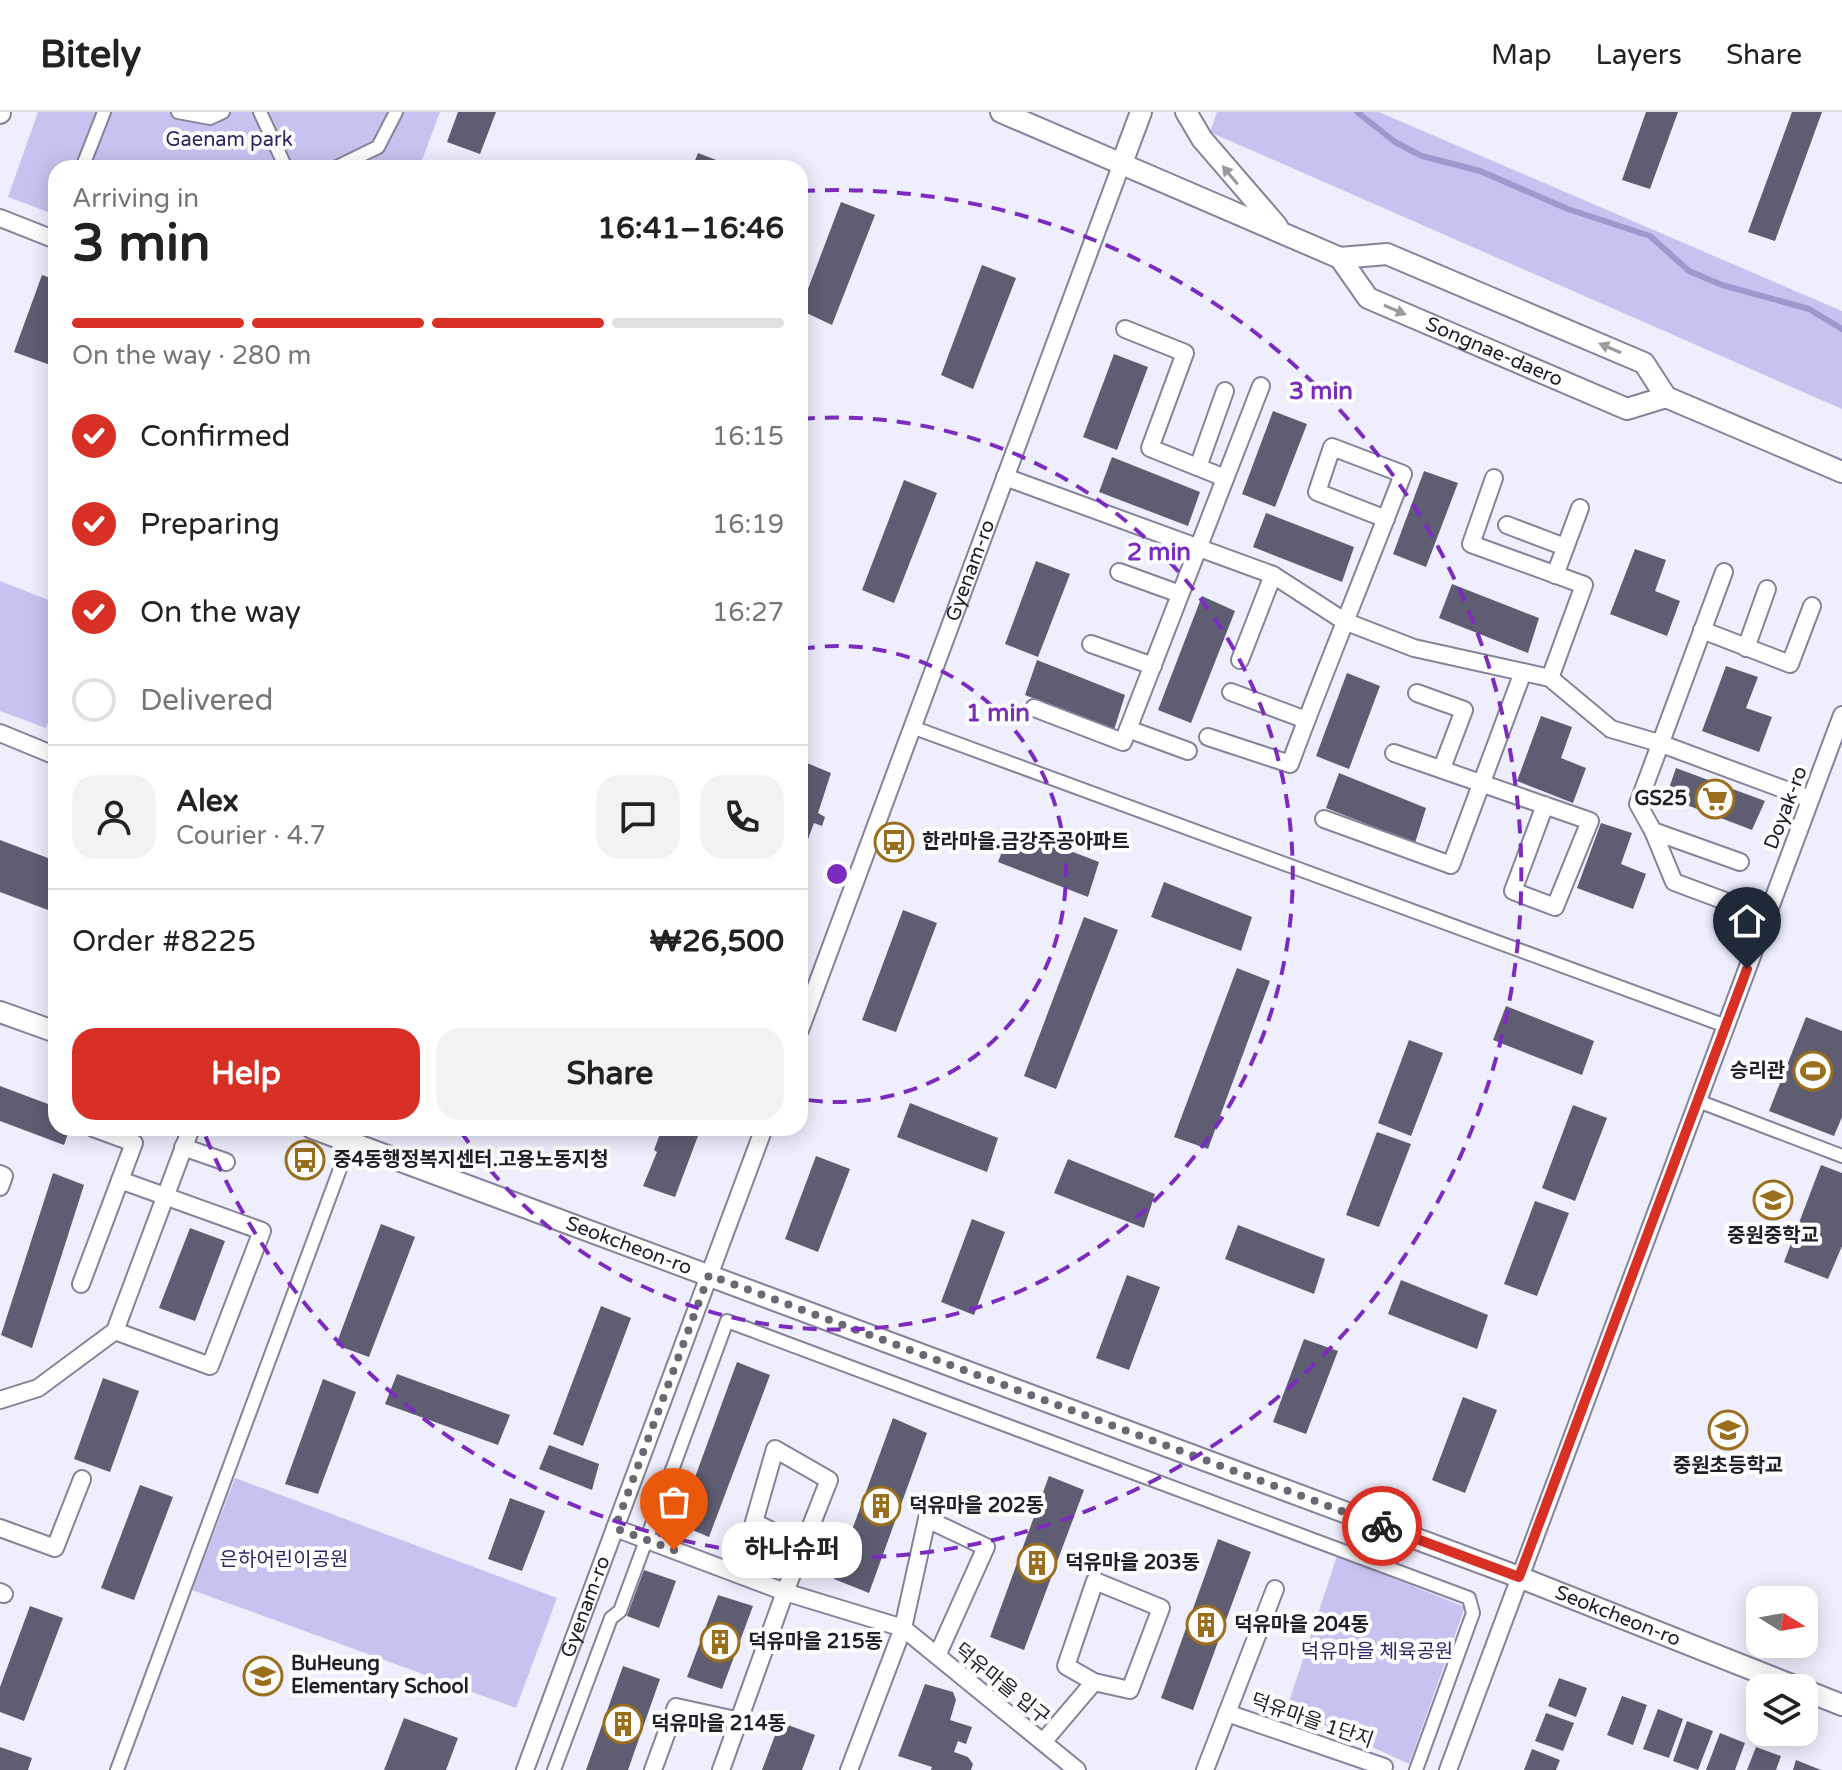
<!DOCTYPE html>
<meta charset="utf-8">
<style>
body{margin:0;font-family:"Varela Round","Noto Sans KR",sans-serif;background:#f2f2f2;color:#222;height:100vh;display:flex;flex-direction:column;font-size:30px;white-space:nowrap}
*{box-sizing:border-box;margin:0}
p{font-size:26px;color:#767676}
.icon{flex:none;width:44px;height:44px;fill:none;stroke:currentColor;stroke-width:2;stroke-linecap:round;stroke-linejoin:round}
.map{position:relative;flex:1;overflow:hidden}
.panel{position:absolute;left:48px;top:48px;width:760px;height:976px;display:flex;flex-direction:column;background:#fff;border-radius:24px;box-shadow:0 4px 20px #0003}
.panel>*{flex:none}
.needle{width:52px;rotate:101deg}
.controls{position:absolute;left:1746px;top:1474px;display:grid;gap:16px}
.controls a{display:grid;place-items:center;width:72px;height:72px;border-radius:16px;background:#fff;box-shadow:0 4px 20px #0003;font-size:40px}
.pin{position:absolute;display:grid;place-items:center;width:68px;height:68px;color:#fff;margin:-82px -34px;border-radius:50% 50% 50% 0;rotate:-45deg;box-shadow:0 0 8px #0007}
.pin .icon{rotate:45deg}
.courier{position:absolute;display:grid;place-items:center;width:80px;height:80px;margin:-40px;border:6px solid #d93025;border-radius:50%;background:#fff;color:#222;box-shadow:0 2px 10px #0007}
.bubble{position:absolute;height:56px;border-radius:24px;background:#fff;box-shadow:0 4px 20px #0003;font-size:26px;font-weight:700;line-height:56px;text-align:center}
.summary em{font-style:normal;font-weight:700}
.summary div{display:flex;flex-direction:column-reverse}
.summary{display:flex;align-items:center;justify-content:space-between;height:136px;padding:0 24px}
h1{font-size:52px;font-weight:700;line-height:60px}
.bar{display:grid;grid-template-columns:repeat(4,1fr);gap:12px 8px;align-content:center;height:96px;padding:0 24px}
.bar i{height:10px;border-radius:6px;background:#e0e0e0}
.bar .selected{background:#d93025}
.bar p{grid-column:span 4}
.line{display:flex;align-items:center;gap:20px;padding:0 24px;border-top:2px solid #e0e0e0}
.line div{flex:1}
.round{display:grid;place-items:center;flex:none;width:84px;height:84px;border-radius:24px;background:#f2f2f2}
ol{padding:0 24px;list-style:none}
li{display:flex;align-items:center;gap:24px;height:88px}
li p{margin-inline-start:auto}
li .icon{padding:8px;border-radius:50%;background:#d93025;color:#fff;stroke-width:4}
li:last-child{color:#767676}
li i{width:44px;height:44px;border:4px solid #e0e0e0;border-radius:50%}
.cta{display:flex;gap:16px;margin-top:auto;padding:16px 24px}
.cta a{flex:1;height:92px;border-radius:24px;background:#d93025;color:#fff;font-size:32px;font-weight:700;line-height:92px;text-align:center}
.cta a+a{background:#f2f2f2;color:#222}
header{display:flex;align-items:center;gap:48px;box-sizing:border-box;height:112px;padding:0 40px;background:#fff;border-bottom:2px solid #e0e0e0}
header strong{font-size:38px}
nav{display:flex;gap:44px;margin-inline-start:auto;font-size:28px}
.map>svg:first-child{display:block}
.green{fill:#c7c3f0}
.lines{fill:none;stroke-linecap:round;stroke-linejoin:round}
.stream{stroke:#9e98ce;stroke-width:6}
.building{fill:#5f5d72}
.pedestrian-casing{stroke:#85839a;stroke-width:16}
.minor-casing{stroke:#85839a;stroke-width:20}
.tertiary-casing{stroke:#85839a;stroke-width:24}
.pedestrian{stroke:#fff;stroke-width:12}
.minor{stroke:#fff;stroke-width:16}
.tertiary{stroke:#fff;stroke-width:20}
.oneway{fill:#9b9b9f}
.done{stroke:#696873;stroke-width:8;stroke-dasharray:0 14.4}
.route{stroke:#d93025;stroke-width:10}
.ring{fill:none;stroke:#7b2cbf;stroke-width:4;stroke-dasharray:14 10}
.labels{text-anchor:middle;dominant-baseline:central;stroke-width:8;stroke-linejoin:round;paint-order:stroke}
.park-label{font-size:20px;fill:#322363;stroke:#fdfdfd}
.street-label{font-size:20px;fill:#212029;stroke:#fdfdfd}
.poi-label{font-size:20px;font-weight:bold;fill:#212029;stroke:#fdfdfd;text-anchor:start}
.centre{fill:#7b2cbf;stroke:#fdfdfd;stroke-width:4}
.ring-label{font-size:24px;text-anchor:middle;font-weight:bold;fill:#7b2cbf;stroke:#fdfdfd;stroke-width:8;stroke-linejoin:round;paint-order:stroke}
</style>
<header>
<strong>Bitely</strong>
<nav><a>Map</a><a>Layers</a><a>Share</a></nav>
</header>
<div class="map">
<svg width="1842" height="1658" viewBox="0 0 1842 1658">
<rect width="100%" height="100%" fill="#efeefd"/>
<g class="green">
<path d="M38 0H440L419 56H56V103L8 85Z"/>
<path d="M1217 0H1379L1842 199V297L1210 20Z"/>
<path d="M0 469 56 491V589L46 616 0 599Z"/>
<path d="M235 1366 557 1486 516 1596 192 1478Z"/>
<path d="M1337 1444 1465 1495 1409 1652 1287 1596Z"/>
</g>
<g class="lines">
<path class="stream" d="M1357 0 1395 30 1422 44 1480 59 1568 97 1650 124 1689 159 1722 173 1809 197 1842 217"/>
</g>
<g class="building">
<path d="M458 0H496L480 42 447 30Z"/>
<path d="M1646 0H1678L1650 77 1622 68Z"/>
<path d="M1792 0H1822L1775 129 1748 120Z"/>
<path d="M698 41 732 54 731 56H692Z"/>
<path d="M841 90 875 103 832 213 800 198Z"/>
<path d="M982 153 1016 166 973 277 941 263Z"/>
<path d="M42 163 56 168V255L14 240Z"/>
<path d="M1114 242 1148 255 1117 338 1083 325Z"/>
<path d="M1273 299 1307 312 1275 395 1242 382Z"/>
<path d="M1112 345 1200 380 1188 414 1099 380Z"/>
<path d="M1424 359 1458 371 1426 455 1393 442Z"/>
<path d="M904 368 937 381 894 491 862 478Z"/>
<path d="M1266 401 1354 435 1342 470 1253 435Z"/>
<path d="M1635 437 1666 448 1655 479 1680 489 1667 524 1610 502Z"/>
<path d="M1036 449 1070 462 1038 545 1005 532Z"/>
<path d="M1452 472 1539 506 1528 541 1439 506Z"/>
<path d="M1202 484 1235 499 1191 611 1158 598Z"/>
<path d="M1037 548 1125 583 1114 618 1025 583Z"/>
<path d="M1726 554 1758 565 1746 596 1772 605 1759 640 1702 619Z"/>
<path d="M1347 561 1380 574 1349 657 1316 644Z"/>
<path d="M1541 604 1572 615 1561 646 1586 656 1573 691 1517 669Z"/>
<path d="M802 649 831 661 818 701 825 705 822 714 814 711 800 749Z"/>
<path d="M1676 656 1765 689 1752 718 1666 685Z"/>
<path d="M1339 661 1426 696 1415 731 1326 696Z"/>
<path d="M1601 711 1632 721 1621 752 1646 762 1633 797 1577 776Z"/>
<path d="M1011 716 1099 750 1088 785 998 750Z"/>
<path d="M0 728 56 749V801L0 780Z"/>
<path d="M1164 770 1252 805 1241 839 1151 805Z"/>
<path d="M903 798 937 811 896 920 862 908Z"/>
<path d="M1084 805 1118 818 1056 977 1024 964Z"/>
<path d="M1237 856 1270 869 1208 1037 1174 1025Z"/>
<path d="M1506 894 1594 929 1582 963 1493 928Z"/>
<path d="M1806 905 1842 919V1005L1834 1024 1769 999Z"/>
<path d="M1409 928 1443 941 1411 1024 1378 1011Z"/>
<path d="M0 974 56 995V1016H70L64 1033 0 1009Z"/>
<path d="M910 991 998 1026 987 1060 897 1025Z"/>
<path d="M1573 993 1607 1006 1575 1089 1542 1076Z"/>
<path d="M662 1016H701L675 1085 643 1074 657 1040 654 1038Z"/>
<path d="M1377 1020 1411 1032 1379 1115 1346 1103Z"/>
<path d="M816 1044 850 1057 818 1140 785 1127Z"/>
<path d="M1068 1047 1155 1082 1144 1116 1054 1081Z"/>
<path d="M1821 1053 1842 1061V1134L1828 1167 1784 1150Z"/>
<path d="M53 1061 84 1073 32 1236 1 1223Z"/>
<path d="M1535 1089 1569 1101 1537 1184 1504 1172Z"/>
<path d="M972 1107 1005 1120 974 1203 941 1190Z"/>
<path d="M381 1112 415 1125 369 1245 336 1233Z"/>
<path d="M1238 1113 1325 1147 1314 1182 1225 1147Z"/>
<path d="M190 1116 225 1129 195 1209 159 1196Z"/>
<path d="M1127 1163 1160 1175 1129 1258 1096 1246Z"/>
<path d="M1401 1168 1488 1203 1477 1237 1388 1202Z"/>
<path d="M601 1194 631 1206 583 1334 553 1322Z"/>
<path d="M1304 1227 1338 1239 1306 1322 1273 1310Z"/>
<path d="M737 1250 770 1263 709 1425 678 1412Z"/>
<path d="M397 1262 510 1303 498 1333 385 1292Z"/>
<path d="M103 1266 139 1279 110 1360 74 1347Z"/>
<path d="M323 1267 356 1280 318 1382 285 1372Z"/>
<path d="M1463 1285 1497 1298 1465 1381 1432 1368Z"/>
<path d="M893 1306 927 1321 869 1481 834 1467Z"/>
<path d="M549 1333 599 1352 592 1378 539 1357Z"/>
<path d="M1049 1364 1084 1378 1024 1538 990 1525Z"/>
<path d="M140 1373 173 1385 134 1488 101 1476Z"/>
<path d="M510 1386 545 1399 522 1459 488 1447Z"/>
<path d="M1218 1427 1251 1440 1193 1598 1161 1586Z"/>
<path d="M644 1458 676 1469 659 1516 627 1504Z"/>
<path d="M718 1483 753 1494 722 1577 687 1565Z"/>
<path d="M30 1494 63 1506 24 1609 0 1600V1575Z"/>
<path d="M623 1554 660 1567 628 1658H586Z"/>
<path d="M1559 1566 1587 1576 1576 1605 1548 1594Z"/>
<path d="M925 1572 953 1580 956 1588 950 1608 972 1615 966 1632 958 1629 954 1640 968 1645 973 1652 971 1658H931L932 1655 898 1644Z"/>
<path d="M1622 1584 1647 1593 1633 1633 1607 1623Z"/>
<path d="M1658 1597 1683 1607 1669 1646 1643 1637Z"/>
<path d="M1546 1601 1574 1611 1563 1639 1535 1629Z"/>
<path d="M404 1606 458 1626 446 1658H384Z"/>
<path d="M1687 1609 1713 1619 1698 1658 1673 1649Z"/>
<path d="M780 1610 815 1623 802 1658H762Z"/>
<path d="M1720 1621 1745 1631 1735 1658H1706Z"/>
<path d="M0 1635 32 1646 28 1658H0Z"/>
<path d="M1756 1635 1781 1644 1776 1658H1747Z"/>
<path d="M1532 1637 1560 1648 1556 1658H1524Z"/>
<path d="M1796 1648 1821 1658H1793Z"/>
</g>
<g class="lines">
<defs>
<g id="pedestrian">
<path d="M178 0 210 6 223 0"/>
<path d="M260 0 286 56"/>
<path d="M82 56 104 0"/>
<path d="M335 56 378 35 396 0"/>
<path d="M912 615 1726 914"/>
<path d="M1698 989 1842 1044"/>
<path d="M117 1658 350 1030"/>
<path d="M554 1658 611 1506 620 1499 727 1209 1469 1486 1473 1501 1416 1658"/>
</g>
<g id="minor">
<path d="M0 106 56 128"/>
<path d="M1125 217 1185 241 1150 336 1225 366"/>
<path d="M1198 355 1225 279"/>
<path d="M1005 365 1273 463 1344 509 1414 536 1550 566 1611 617 1659 631 1810 687"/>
<path d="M1494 366 1471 432 1584 473 1550 566"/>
<path d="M1507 413 1565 435"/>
<path d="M1119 460 1180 482"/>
<path d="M1724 460 1638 692 1653 719 1740 750"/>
<path d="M1555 463 1580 396"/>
<path d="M1702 518 1790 552 1812 494"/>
<path d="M1091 532 1153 554"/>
<path d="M1746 536 1767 477"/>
<path d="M1240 548 1273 463"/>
<path d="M1231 580 1306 608"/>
<path d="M1417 581 1464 598 1442 656"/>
<path d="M1034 596 1123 630 1261 274"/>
<path d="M1128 617 1188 639"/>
<path d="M0 621 56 644"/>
<path d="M1208 625 1290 652C1326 555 1366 459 1403 362L1332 335 1317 380 1386 407"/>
<path d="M1394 641 1590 709 1555 795 1513 779 1545 693"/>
<path d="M1324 707 1451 753 1523 560"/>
<path d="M1653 719 1674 770 1725 789"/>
<path id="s1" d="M800 918 1122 51"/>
<path d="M183 1035 226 1050"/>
<path d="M0 1062 4 1064 0 1075"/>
<path d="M81 1172 134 1031 93 1016"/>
<path d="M115 1219 210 1254 262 1119 120 1068"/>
<path d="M0 1288 38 1276 115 1219 191 1016"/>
<path d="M0 1416 55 1436 82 1367"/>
<path d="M615 1416 785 1480 721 1658"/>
<path d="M803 1435 754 1410 775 1337 829 1368 785 1480 903 1516 849 1658"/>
<path d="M0 1480 4 1482"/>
<path d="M937 1544 986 1435 927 1407 903 1516 1077 1658"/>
<path d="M1227 1601 1384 1655"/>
<path d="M1043 1630 1094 1570 1130 1578 1161 1496 1095 1469 1066 1554 1094 1570"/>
<path id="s2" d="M525 1658 764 1016"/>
<path d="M653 1658 676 1595 740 1609"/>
<path d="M1205 1658 1275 1477"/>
<path d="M1448 1658 1842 603"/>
</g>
<g id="tertiary">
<path d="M1001 0 1340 146 1387 142 1644 251 1666 285 1842 360"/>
<path d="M1186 0 1202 27 1277 114"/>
<path d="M0 1V0"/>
<path d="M1122 51 1141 0"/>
<path id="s3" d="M1340 146 1368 186 1627 297 1666 285"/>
<path d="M0 900 56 920"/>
<path id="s4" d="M312 1016 1519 1465 1799 1576"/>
<path d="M1804 1578 1842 1593"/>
</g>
</defs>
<use href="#pedestrian" class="pedestrian-casing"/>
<use href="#minor" class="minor-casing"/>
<use href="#tertiary" class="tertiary-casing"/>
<use href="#pedestrian" class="pedestrian"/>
<use href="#minor" class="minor"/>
<use href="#tertiary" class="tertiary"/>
</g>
<defs><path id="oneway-solid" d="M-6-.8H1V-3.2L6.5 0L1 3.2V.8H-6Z" transform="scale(2)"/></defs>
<g class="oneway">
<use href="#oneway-solid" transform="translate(1230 63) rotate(-130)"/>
<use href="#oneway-solid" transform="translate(1395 198) rotate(23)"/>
<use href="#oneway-solid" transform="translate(1610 236) rotate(-157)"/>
</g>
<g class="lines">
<path class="done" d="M674 1438 615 1416 709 1163 1382 1414"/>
<path class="route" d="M1382 1414 1519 1465 1747 857"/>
</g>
<g class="ring">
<path d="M801 537A228 228 0 1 1 801 987"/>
<path d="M801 307A456 456 0 1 1 459 1017"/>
<path d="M801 79A684 684 0 1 1 203 1018"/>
</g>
<defs>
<symbol id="supermarket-ring" viewBox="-11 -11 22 22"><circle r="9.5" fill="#fdfdfd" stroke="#996e1c" stroke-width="1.5"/><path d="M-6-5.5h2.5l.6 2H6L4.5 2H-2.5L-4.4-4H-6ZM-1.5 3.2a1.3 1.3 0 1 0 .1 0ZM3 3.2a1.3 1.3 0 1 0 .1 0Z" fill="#996e1c"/></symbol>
<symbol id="bus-ring" viewBox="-11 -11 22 22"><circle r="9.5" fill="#fdfdfd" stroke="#996e1c" stroke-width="1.5"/><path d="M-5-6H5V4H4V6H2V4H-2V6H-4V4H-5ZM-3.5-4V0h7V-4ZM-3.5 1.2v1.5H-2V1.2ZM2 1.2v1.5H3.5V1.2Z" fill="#996e1c"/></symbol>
<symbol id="stadium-ring" viewBox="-11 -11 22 22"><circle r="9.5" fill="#fdfdfd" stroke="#996e1c" stroke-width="1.5"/><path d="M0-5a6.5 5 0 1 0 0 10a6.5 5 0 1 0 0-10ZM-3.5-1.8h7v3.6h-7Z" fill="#996e1c"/></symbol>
<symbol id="school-ring" viewBox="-11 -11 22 22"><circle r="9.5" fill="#fdfdfd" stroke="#996e1c" stroke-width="1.5"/><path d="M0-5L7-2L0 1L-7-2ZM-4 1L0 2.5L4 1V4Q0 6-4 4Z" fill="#996e1c"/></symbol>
<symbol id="building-ring" viewBox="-11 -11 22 22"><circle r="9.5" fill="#fdfdfd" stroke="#996e1c" stroke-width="1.5"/><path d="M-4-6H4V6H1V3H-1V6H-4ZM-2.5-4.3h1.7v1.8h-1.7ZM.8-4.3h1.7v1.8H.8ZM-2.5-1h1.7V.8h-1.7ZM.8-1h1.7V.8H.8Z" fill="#996e1c"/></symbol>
</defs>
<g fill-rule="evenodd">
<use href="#supermarket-ring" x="1693" y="665" width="44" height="44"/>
<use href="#bus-ring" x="872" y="708" width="44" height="44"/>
<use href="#stadium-ring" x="1791" y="937" width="44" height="44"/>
<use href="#bus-ring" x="283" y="1026" width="44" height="44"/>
<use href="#school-ring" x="1751" y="1066" width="44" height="44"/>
<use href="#school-ring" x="1706" y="1296" width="44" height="44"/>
<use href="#building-ring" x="859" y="1372" width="44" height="44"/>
<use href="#building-ring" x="1015" y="1429" width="44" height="44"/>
<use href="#building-ring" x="1184" y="1491" width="44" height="44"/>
<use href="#building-ring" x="698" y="1508" width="44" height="44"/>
<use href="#school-ring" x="241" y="1542" width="44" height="44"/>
<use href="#building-ring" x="601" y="1590" width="44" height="44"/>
</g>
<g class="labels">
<g class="park-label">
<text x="229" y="28">Gaenam park</text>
<text x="284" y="1448">은하어린이공원</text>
<text x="1377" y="1540">덕유마을 체육공원</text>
</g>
<g class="street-label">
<text stroke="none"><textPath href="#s3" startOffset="186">Songnae-daero</textPath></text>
<text stroke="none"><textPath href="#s1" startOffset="490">Gyenam-ro</textPath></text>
<text transform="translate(1786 696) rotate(-69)">Doyak-ro</text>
<text stroke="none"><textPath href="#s4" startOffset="338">Seokcheon-ro</textPath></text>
<text stroke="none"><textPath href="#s2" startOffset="174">Gyenam-ro</textPath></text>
<text stroke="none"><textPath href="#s4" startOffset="1394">Seokcheon-ro</textPath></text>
<text transform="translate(1002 1572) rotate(39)">덕유마을 입구</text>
<text transform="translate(1312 1609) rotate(19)">덕유마을 1단지</text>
</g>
<g class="poi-label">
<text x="1687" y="687" text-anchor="end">GS25</text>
<text x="922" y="730">한라마을.금강주공아파트</text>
<text x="1785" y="959" text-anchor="end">승리관</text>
<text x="333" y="1048">중4동행정복지센터.고용노동지청</text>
<text x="1773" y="1124" text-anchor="middle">중원중학교</text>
<text x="1728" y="1354" text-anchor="middle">중원초등학교</text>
<text x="909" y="1394">덕유마을 202동</text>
<text x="1065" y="1451">덕유마을 203동</text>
<text x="1234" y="1513">덕유마을 204동</text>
<text x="748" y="1530">덕유마을 215동</text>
<text x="291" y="1552">BuHeung<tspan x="291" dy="23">Elementary School</tspan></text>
<text x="651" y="1612">덕유마을 214동</text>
</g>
</g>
<circle cx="837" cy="762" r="12" class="centre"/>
<g class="ring-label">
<text x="1321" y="287">3 min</text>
<text x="1159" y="448">2 min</text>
<text x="998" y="609">1 min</text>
</g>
</svg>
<div class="controls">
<a><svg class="needle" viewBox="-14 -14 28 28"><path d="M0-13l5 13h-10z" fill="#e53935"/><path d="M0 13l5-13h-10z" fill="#767676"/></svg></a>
<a><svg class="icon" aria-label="layers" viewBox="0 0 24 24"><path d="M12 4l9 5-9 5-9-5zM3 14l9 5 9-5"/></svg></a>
</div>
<div class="pin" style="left:674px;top:1438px;background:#ea580c"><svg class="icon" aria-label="bag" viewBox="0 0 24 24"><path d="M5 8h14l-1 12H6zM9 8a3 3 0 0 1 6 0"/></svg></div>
<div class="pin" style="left:1747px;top:857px;background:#1f2937"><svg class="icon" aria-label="home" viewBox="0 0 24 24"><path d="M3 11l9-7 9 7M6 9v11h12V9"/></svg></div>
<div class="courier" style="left:1382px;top:1414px"><svg class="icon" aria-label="bike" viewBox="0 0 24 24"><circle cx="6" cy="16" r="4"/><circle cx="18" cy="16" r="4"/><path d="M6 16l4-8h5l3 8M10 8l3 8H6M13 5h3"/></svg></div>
<div class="bubble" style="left:722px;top:1410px;width:140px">하나슈퍼</div>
<section class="panel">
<div class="summary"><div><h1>3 min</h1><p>Arriving in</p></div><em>16:41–16:46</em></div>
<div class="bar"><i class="selected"></i><i class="selected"></i><i class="selected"></i><i></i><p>On the way · 280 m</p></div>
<ol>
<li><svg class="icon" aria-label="check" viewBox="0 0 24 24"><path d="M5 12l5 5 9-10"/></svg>Confirmed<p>16:15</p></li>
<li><svg class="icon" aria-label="check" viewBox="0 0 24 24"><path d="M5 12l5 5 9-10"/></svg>Preparing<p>16:19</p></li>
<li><svg class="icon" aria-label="check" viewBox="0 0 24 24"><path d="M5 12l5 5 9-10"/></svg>On the way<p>16:27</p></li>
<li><i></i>Delivered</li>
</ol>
<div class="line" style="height:144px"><a class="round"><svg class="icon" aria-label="person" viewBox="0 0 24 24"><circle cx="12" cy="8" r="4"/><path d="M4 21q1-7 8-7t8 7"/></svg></a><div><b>Alex</b><p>Courier · 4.7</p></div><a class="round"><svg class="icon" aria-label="chat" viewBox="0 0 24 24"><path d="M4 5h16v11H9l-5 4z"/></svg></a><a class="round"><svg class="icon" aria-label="phone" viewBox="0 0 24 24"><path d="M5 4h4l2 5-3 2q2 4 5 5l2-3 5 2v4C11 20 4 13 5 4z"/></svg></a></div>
<div class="line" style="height:104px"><div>Order #8225</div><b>₩26,500</b></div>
<div class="cta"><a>Help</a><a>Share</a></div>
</section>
</div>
